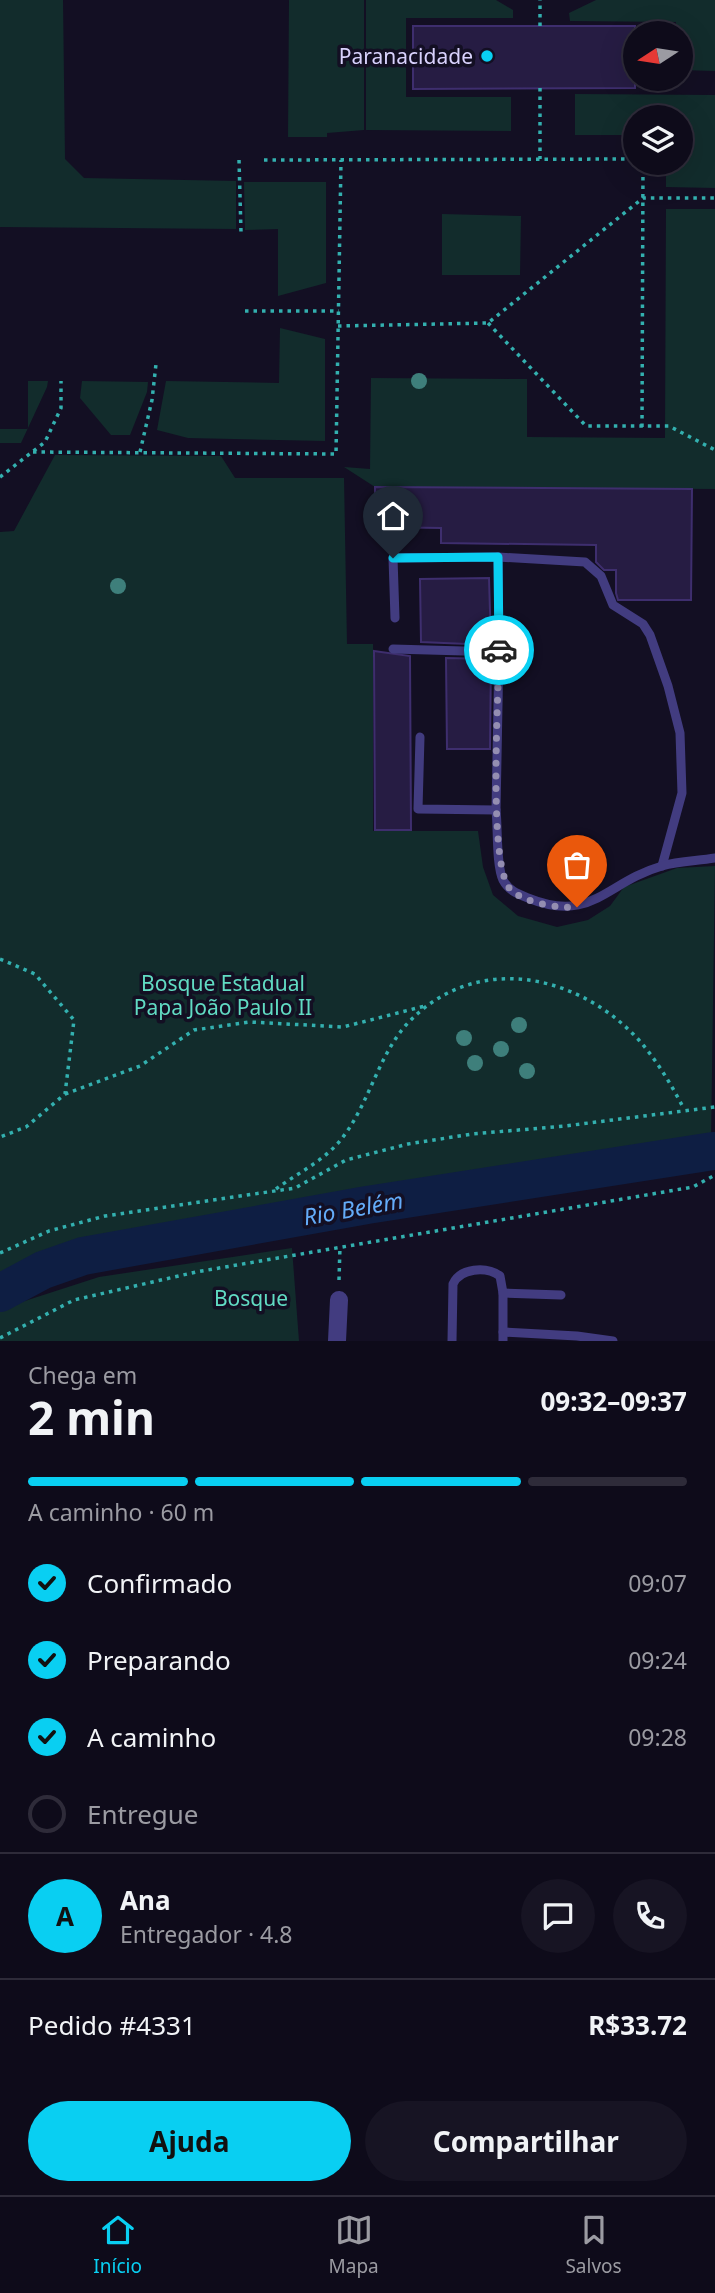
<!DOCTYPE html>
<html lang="pt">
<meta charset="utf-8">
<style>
body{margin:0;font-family:"Noto Sans",sans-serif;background:#171423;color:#f1f3f6;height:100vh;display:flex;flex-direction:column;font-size:26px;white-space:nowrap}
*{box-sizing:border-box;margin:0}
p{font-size:23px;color:#9b9ba2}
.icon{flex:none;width:38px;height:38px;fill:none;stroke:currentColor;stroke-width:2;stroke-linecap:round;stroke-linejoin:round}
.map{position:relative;height:1341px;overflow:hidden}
.panel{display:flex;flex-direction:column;background:#0e0b1a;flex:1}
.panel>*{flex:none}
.needle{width:46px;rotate:258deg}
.buttons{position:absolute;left:623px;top:21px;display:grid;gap:14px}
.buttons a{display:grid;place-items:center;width:70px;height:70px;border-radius:50%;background:#0e0b1a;box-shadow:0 7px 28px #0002,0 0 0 2px #2e2b39;font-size:35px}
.pin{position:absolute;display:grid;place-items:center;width:60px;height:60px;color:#fff;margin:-72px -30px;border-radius:50% 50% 50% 0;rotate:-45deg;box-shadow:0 0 7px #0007}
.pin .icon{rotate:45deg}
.courier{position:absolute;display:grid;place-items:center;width:70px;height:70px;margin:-35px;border:5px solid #09cff2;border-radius:50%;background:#fff;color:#222;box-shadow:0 2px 9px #0007}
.summary em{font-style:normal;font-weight:700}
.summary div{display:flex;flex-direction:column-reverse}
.summary{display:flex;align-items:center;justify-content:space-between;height:119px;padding:0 28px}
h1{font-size:46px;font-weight:700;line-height:52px}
.bar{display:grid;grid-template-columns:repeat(4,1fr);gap:10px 7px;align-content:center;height:84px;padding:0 28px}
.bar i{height:9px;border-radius:5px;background:#2e2b39}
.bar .current{background:#09cff2}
.bar p{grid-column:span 4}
.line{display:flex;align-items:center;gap:18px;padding:0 28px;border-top:2px solid #2e2b39}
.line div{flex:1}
.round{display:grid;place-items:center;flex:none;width:74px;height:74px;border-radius:37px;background:#171423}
ol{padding:0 28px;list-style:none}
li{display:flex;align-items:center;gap:21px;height:77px}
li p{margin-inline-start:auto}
li .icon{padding:7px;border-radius:50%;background:#09cff2;color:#111;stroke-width:4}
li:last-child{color:#9b9ba2}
li i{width:38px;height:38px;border:4px solid #2e2b39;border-radius:50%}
.primary-button{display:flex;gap:14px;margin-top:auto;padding:14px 28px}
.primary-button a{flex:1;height:80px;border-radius:42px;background:#09cff2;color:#111;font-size:28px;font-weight:700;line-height:80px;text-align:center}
.primary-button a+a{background:#171423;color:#f1f3f6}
.dock{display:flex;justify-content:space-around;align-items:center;height:98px;border-top:2px solid #2e2b39;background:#0e0b1a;font-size:19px;color:#9b9ba2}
.dock a{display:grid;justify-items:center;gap:4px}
.dock .current{color:#09cff2}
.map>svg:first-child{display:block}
.green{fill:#122c2c}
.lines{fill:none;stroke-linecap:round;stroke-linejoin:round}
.river{stroke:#0e1e43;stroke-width:38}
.building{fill:#261c43;stroke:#3e2e6e;stroke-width:2}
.path{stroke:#33b0af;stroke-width:3.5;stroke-dasharray:3.5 5;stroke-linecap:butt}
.lane{stroke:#423c80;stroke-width:9}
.street{stroke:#423c80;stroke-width:18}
.tree{fill:#3e7f7b}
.done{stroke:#948eb1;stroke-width:7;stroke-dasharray:0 12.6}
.route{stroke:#09cff2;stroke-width:9}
.poi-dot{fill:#09cff2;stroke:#130f23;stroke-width:2.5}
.labels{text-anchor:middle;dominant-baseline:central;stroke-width:7;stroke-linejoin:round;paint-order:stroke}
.poi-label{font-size:21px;fill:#d9d2fd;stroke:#130f23;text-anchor:end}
.park-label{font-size:21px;fill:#61dbc3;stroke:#130f23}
.water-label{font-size:23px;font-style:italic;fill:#64acf9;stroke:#130f23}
</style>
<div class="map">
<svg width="715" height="1341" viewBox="0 0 715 1341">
<rect width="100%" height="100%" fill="#130f23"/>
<g class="green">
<path d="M0 0H63L65 159 84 178 236 181V229L0 227Z"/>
<path d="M289 0H364V130L327 133V137H288Z"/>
<path d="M366 0H496L513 10V18H406V97H511V131L366 130Z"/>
<path d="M596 0H715V71L681 70V33H676V22L570 21 569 13Z"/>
<path d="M575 94 715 95V188L666 187V163H681V117H635V135H575Z"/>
<path d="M244 182H326V283L278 296V229L245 230Z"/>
<path d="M666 209H715V489L375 487 344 467 370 469 371 378 527 379V437L665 438Z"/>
<path d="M442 214 521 216 520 275H442Z"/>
<path d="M280 328 325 339V441L188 438 157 430 166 381 279 383Z"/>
<path d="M28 381H48L47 387 21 443H0V429H28Z"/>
<path d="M82 381 148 382 147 392 130 435H111L80 398Z"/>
<path d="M55 455 221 456 235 478H344L347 644H338H373V831H478L483 867 493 895 518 916 557 927 588 920 610 906 624 887 677 868 715 866 711 1141 91 1242 38 1262 0 1283V532L14 531Z"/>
<path d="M292 1248 299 1341H0V1309L99 1277Z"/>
</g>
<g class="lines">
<path class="river" d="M0 1293 43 1270 83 1256 367 1205 713 1151"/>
</g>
<g class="building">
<path d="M413 26H635V88L413 89Z"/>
<path d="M375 487 692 489 691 600H618L616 593V570H604L596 562V545L441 543V528L375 527Z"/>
<path d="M489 578 491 645 421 642 420 579Z"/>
<path d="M374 651 410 656 411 830H375Z"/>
<path d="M446 658 491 659 490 749H447Z"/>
</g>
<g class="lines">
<g class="path">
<path d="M540 26V0"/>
<path d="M540 88V159"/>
<path d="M239 160 241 232"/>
<path d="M264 160 635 159"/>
<path d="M245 311H339"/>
<path d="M488 323 586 426H669L715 450"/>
<path d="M338 326 488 323 643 198H715"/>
<path d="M642 427 643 163"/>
<path d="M33 452 336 454 341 160"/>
<path d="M140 452 152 400 156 364"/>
<path d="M0 477 45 442 61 408V381"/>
<path d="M0 959 35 974 74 1020 65 1094 26 1127 0 1137"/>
<path d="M65 1094 140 1066 194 1030 250 1022 343 1027 425 1006"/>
<path d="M276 1189C299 1172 326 1160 343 1137 369 1103 378 1057 406 1025 472 953 574 971 637 1038 656 1059 671 1084 684 1109"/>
<path d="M0 1253 49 1231 105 1216 295 1188 346 1160 408 1144 472 1134 565 1126 715 1107"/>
<path d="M339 1280 340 1246"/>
<path d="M0 1338 74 1300 196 1272 693 1187 715 1175"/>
</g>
<g class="lane">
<path d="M395 618 393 558 498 557 585 562 601 576 613 605 643 624 650 635 668 686 680 733 682 793 662 866"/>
<path d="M393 649 499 652 498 557"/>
<path d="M420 737 418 809 496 810C498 828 496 865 503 880 509 891 518 894 528 898 592 924 606 882 662 866 679 861 698 861 715 858"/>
<path d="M496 810 499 652"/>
<path d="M503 1293 561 1295"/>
<path d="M503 1332 577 1336 613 1341"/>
<path d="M452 1341 453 1284C460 1268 486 1266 500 1276L503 1293V1341"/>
</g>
<path class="street" d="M337 1341 339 1300"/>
</g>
<g class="tree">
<circle cx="419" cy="381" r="8"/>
<circle cx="118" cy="586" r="8"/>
<circle cx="519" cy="1025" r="8"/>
<circle cx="464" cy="1038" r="8"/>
<circle cx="501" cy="1049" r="8"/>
<circle cx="475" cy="1063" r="8"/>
<circle cx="527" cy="1071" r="8"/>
</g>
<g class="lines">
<path class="done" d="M499 650C499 690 487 868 511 890 525 903 559 909 577 907"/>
<path class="route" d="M393 558 498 557 499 650"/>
</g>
<circle class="poi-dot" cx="487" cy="56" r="7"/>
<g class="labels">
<g class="poi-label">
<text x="473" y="56">Paranacidade</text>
</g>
<g class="park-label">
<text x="223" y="983">Bosque Estadual<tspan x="223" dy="24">Papa João Paulo II</tspan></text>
<text x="251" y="1298">Bosque</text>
</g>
<g class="water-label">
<text transform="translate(353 1208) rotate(-10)">Rio Belém</text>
</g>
</g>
</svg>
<div class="buttons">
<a><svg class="needle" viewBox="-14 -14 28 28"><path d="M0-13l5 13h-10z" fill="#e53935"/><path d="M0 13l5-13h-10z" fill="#9b9ba2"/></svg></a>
<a><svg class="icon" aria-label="layers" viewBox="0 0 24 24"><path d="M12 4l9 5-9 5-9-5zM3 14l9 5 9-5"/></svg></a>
</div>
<div class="pin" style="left:577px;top:907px;background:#ea580c"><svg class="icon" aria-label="bag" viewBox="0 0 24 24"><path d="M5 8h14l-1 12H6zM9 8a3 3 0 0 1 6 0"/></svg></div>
<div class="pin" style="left:393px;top:558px;background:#1f2937"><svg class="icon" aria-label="home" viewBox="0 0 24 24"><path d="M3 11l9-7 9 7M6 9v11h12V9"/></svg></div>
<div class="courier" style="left:499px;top:650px"><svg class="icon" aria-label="car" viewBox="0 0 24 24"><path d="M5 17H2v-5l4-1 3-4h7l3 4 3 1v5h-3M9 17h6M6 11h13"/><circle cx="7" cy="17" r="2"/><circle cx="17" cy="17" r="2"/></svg></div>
</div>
<section class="panel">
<div class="summary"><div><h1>2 min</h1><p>Chega em</p></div><em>09:32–09:37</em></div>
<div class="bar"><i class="current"></i><i class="current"></i><i class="current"></i><i></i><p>A caminho · 60 m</p></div>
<ol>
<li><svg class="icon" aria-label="check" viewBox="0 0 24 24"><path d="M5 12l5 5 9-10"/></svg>Confirmado<p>09:07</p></li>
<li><svg class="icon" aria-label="check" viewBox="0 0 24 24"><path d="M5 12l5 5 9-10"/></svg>Preparando<p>09:24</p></li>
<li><svg class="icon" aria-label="check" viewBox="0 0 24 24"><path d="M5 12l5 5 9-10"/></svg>A caminho<p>09:28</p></li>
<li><i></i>Entregue</li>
</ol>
<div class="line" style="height:126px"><b class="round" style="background:#09cff2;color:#111">A</b><div><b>Ana</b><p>Entregador · 4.8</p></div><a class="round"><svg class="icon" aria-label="chat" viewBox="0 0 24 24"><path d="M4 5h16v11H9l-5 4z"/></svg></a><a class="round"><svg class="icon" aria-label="phone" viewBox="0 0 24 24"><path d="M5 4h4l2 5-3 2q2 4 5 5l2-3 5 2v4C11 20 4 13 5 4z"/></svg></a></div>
<div class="line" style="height:91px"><div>Pedido #4331</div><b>R$33.72</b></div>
<div class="primary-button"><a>Ajuda</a><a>Compartilhar</a></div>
</section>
<nav class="dock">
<a class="current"><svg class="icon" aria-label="home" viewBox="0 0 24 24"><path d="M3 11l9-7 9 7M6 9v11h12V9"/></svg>Início</a>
<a><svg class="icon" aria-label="map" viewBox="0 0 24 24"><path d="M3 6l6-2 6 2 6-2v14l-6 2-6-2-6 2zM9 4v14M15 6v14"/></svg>Mapa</a>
<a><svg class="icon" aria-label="saved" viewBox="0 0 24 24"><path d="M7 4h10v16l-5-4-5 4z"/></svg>Salvos</a>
</nav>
